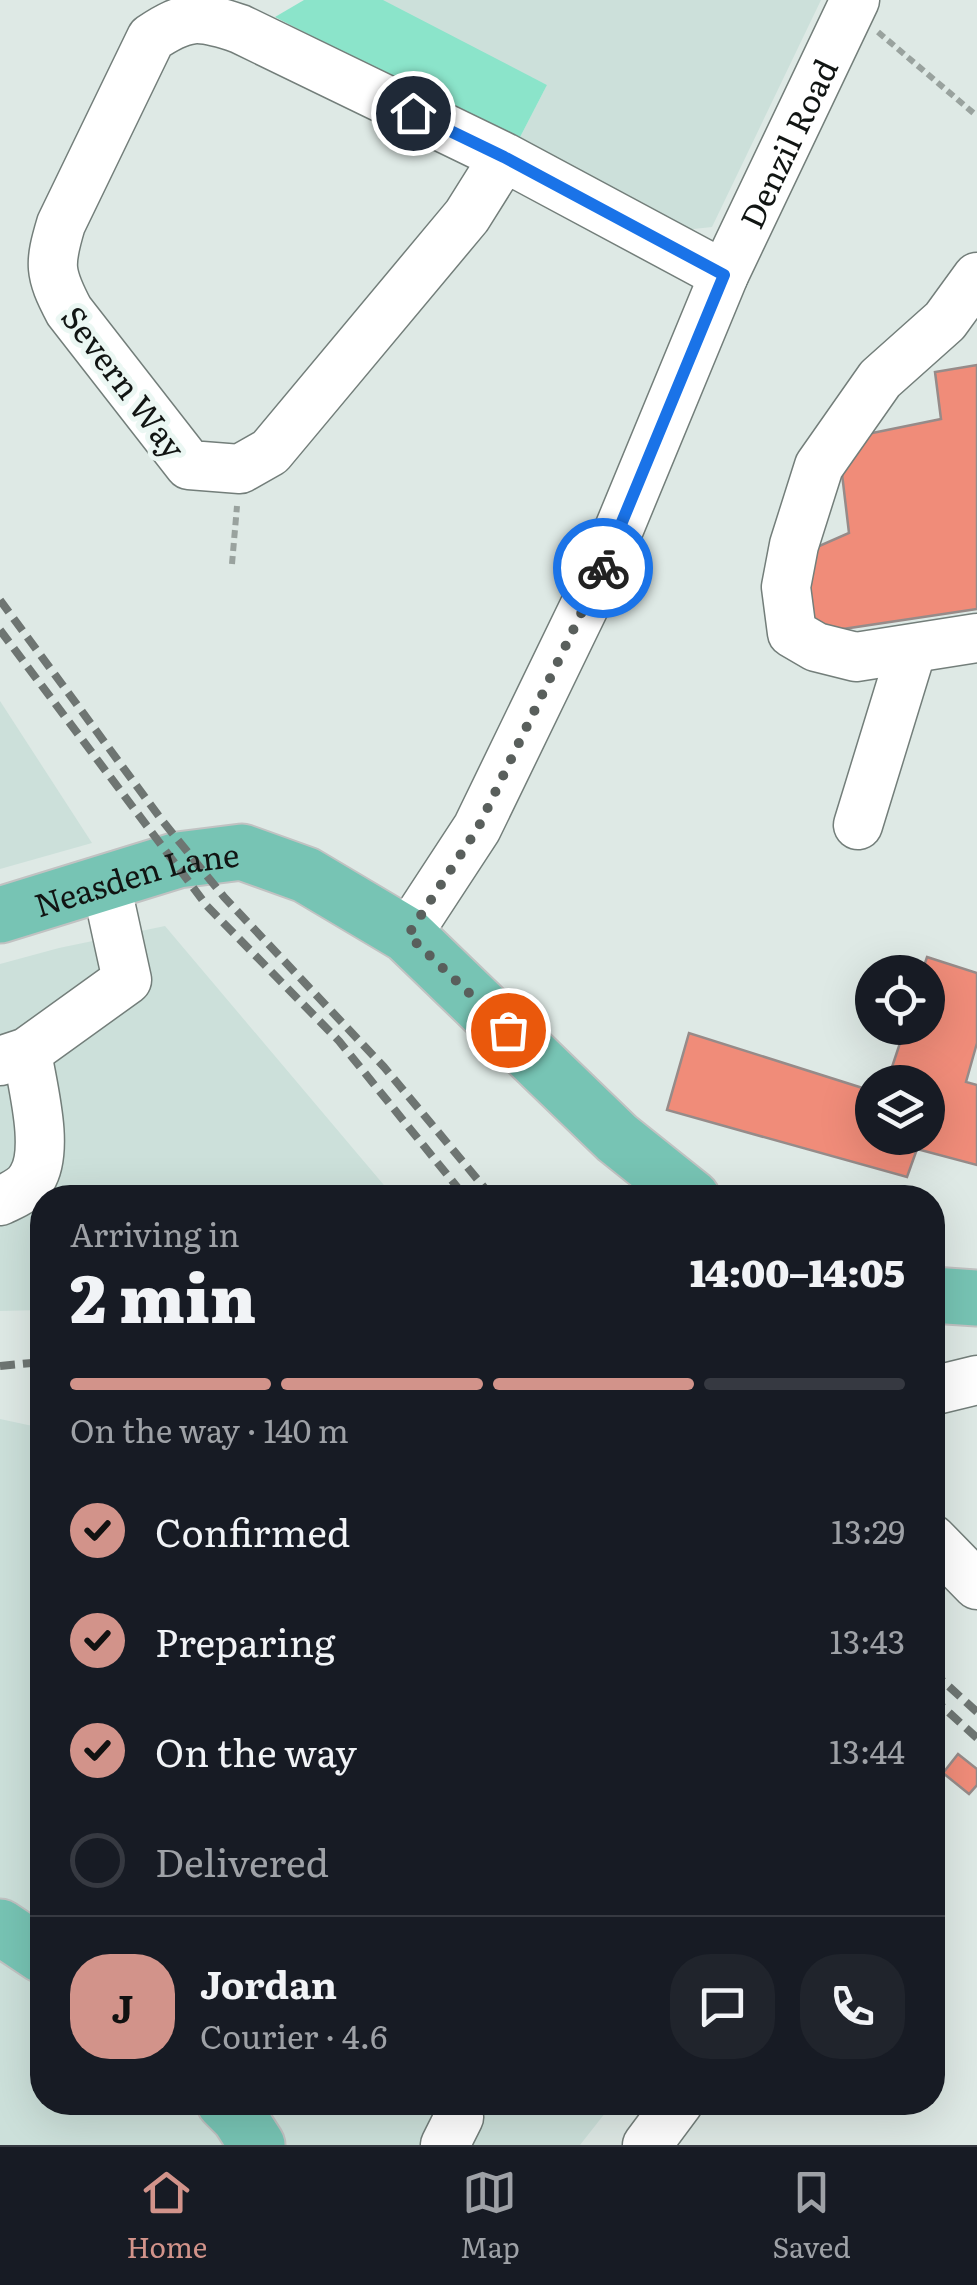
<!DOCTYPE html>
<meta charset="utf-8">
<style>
body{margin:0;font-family:Literata,serif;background:#20242c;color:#f1f3f6;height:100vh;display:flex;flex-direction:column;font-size:38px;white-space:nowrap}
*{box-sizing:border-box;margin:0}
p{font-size:32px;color:#9ea1a6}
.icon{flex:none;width:55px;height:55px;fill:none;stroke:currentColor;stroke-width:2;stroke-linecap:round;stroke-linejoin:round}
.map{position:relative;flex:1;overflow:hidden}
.drawer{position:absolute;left:30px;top:1185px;width:915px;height:930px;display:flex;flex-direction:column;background:#171b24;border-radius:40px;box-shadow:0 10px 40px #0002}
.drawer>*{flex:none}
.controls{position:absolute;left:855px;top:955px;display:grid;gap:20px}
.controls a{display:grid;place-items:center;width:90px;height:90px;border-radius:50%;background:#171b24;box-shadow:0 10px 40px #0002;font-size:50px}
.pin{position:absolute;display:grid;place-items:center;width:85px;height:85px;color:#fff;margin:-42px;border:5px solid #fff;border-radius:50%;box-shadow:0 2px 10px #0007}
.courier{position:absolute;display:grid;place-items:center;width:100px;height:100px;margin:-50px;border:8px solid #1a73e8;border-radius:50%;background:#fff;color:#222;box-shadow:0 2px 12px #0007}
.head em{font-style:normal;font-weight:800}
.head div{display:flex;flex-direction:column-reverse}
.head{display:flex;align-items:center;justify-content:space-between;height:170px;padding:0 40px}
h1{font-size:65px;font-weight:800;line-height:75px}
.bar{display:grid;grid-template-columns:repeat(4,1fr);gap:15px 10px;align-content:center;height:120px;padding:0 40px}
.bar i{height:12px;border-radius:8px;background:#363941}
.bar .on{background:#d2938a}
.bar p{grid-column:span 4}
.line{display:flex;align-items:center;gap:25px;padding:0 40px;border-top:2px solid #363941}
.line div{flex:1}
.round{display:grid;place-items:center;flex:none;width:105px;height:105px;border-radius:40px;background:#20242c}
ol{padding:0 40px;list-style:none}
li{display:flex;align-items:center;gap:30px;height:110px}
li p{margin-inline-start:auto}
li .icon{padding:10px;border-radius:50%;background:#d2938a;color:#111;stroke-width:4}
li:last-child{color:#9ea1a6}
li i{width:55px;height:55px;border:5px solid #363941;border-radius:50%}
.dock{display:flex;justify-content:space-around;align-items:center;height:140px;border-top:2px solid #363941;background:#171b24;font-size:28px;color:#9ea1a6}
.dock a{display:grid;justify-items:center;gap:5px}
.dock .on{color:#d2938a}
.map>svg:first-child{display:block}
.built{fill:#cce0da}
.green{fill:#8be4ca}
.building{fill:#f08c79;stroke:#968b89;stroke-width:2.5}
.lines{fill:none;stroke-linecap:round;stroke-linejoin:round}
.minor-casing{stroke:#737e7a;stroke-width:51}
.major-casing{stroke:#c1c2c2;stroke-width:59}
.path{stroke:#99a29e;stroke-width:6;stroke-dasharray:8 5;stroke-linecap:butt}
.minor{stroke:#fff;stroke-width:48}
.major{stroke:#77c4b4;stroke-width:55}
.rail{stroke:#6e7572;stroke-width:8;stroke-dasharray:15 8;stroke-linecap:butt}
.done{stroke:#595f5c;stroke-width:10;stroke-dasharray:0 18}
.route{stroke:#1a73e8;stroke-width:12}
.labels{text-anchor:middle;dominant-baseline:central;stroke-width:10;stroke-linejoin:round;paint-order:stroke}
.street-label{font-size:32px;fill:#111513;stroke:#ebf7f3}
</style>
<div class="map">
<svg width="977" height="2145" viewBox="0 0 977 2145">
<rect width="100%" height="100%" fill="#dee9e5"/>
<g class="built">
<path d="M375 0H821L712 227 684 230 517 143 547 85Z"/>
<path d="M0 701 92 843 0 869Z"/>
<path d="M165 926 394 1197 42 1198V1310L0 1311V964L59 948Z"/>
<path d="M0 1419 42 1428V2102L613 2103 580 2145H0Z"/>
</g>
<path class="green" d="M304 0H383L547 85 517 143 275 17Z"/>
<g class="building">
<path d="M977 365V609L816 633 801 554 849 533 838 440 941 419 935 372Z"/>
<path d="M927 957 977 973V1043L966 1082 977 1085V1165L917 1149 907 1177 667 1110 689 1033 872 1091V1138H928V1082H887L905 1028H928V972H922Z"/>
<path d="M958 1754 977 1769V1785L969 1794 943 1773Z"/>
</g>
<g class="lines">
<defs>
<g id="minor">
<path d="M504 157 467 216 270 452 240 469 189 465 69 311C49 273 49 264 61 224L151 38C187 14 199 15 240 29L504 157 724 275"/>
<path d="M977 277 945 321 880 379 819 466 794 545 786 587 792 633 816 647 856 657 977 638"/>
<path d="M858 825 912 649"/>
<path id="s1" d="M407 935 477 828 602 570 724 275 855 0"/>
<path d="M0 1061 27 1052 127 980 106 884"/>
<path d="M0 1201C12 1195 25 1191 32 1178 50 1149 32 1085 27 1052"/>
<path d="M932 1391 977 1380"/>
<path d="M932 1539 977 1585"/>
<path d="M445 2145 459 2117 454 2102"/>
<path d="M647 2145 679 2102"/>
</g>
<g id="major">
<path id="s2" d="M0 915 178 860 242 852 306 875 407 935 617 1138 692 1198"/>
<path d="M932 1295 977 1298"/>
<path d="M0 1927 42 1955"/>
<path d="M224 2102 239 2117 257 2145"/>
</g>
</defs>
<use href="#minor" class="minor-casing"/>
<use href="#major" class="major-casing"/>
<g class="path">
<path d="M878 32 977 116"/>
<path d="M232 564 237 506"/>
</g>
<use href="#minor" class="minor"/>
<use href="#major" class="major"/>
<g class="rail">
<path d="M0 600 161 819 224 897 384 1067 493 1198"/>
<path d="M0 630 207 906 339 1041 466 1198"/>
<path d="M0 1366 42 1362"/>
<path d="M932 1671 977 1712"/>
<path d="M932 1697 977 1738"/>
</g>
</g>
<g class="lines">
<path class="done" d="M508 1030 408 935 478 828 603 568"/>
<path class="route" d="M413 113 504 157 724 275 603 568"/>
</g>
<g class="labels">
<g class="street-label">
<text stroke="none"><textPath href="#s1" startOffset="880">Denzil Road</textPath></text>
<text transform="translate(125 381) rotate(53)">Severn Way</text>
<text stroke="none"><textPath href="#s2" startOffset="142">Neasden Lane</textPath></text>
</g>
</g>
</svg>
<div class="controls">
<a><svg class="icon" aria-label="locate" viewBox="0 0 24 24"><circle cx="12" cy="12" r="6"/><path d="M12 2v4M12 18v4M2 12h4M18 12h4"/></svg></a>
<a><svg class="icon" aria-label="layers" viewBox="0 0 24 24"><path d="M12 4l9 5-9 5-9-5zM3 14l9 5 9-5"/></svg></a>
</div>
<div class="pin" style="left:508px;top:1030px;background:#ea580c"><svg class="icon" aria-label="bag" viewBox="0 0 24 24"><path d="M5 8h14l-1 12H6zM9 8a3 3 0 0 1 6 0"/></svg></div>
<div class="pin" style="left:413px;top:113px;background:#1f2937"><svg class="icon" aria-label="home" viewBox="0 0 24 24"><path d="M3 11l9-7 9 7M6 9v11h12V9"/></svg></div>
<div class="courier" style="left:603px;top:568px"><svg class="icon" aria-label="bike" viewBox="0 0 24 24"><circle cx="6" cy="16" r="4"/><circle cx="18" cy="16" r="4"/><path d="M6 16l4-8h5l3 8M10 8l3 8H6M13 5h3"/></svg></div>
<section class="drawer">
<div class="head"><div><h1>2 min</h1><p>Arriving in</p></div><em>14:00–14:05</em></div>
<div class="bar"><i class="on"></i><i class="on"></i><i class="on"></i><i></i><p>On the way · 140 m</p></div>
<ol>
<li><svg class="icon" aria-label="check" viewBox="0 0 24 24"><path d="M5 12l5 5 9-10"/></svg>Confirmed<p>13:29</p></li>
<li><svg class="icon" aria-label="check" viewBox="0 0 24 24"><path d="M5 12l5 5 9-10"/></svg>Preparing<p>13:43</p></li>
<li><svg class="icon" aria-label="check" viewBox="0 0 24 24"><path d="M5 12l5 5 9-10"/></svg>On the way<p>13:44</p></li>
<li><i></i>Delivered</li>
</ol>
<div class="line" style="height:180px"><b class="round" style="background:#d2938a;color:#111">J</b><div><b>Jordan</b><p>Courier · 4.6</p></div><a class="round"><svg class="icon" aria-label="chat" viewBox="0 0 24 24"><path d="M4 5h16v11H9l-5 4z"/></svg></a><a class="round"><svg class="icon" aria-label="phone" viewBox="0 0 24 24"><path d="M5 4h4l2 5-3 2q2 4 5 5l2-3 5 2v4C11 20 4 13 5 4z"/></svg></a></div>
</section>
</div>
<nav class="dock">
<a class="on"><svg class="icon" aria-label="home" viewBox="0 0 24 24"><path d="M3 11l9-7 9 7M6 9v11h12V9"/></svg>Home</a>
<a><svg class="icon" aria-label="map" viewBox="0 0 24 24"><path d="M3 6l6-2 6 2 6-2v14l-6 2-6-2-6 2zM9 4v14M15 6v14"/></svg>Map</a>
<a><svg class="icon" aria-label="saved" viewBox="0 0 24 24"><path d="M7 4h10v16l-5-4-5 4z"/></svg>Saved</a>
</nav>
